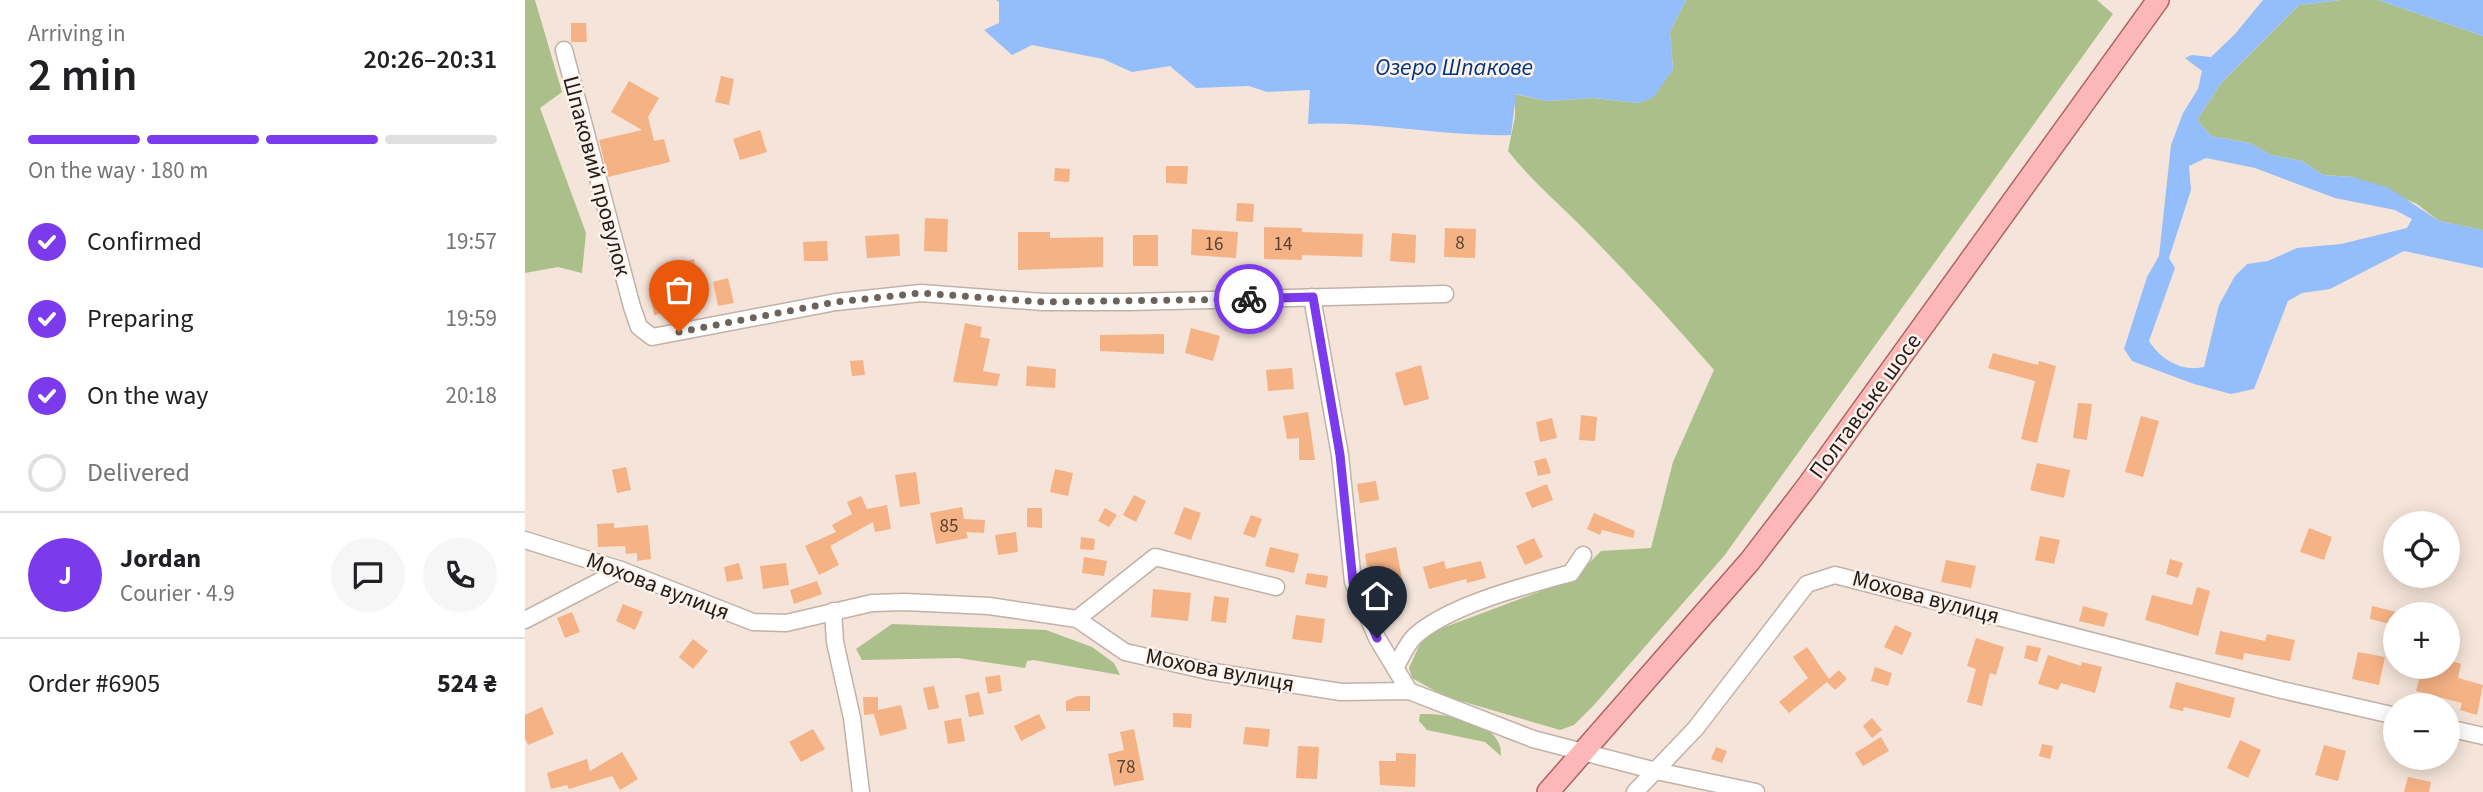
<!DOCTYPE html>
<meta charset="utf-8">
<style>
body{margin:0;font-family:"Source Sans 3",sans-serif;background:#f6f6f6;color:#202124;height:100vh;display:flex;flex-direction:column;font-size:26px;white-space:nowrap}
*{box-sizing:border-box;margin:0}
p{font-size:23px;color:#757577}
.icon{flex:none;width:38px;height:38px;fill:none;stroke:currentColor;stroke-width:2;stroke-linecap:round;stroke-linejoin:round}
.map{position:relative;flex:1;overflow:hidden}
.sheet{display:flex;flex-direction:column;background:#fff;width:525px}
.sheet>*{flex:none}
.tools{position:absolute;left:1858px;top:511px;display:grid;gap:14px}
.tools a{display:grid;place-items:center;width:77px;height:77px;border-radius:50%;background:#fff;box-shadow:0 4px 18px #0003;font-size:35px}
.pin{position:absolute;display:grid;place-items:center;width:60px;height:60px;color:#fff;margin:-72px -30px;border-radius:50% 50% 50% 0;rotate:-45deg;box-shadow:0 0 7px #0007}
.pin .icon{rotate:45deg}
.courier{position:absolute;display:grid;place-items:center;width:70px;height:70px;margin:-35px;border:5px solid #7c3aed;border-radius:50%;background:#fff;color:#222;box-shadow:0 2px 9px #0007}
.headline em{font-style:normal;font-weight:600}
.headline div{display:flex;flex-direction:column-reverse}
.headline{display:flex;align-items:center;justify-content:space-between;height:119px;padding:0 28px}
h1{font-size:46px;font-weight:600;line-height:52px}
.bar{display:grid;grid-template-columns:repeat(4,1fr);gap:10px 7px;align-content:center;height:84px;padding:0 28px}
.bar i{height:9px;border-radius:5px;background:#e0e0e0}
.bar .current{background:#7c3aed}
.bar p{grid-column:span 4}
.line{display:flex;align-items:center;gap:18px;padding:0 28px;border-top:2px solid #e0e0e0}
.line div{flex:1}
.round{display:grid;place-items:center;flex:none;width:74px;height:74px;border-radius:37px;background:#f6f6f6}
ol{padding:0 28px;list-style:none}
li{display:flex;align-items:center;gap:21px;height:77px}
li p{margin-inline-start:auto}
li .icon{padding:7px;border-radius:50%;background:#7c3aed;color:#fff;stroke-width:4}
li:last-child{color:#757577}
li i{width:38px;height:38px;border:4px solid #e0e0e0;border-radius:50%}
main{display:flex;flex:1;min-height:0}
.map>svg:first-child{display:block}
.green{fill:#aabf8a}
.water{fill:#94bdfb;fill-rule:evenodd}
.building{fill:#f5b285}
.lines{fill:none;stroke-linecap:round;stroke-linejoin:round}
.minor-casing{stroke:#c2b1a7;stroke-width:19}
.major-casing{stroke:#af6362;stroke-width:24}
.minor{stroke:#fff;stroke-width:16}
.major{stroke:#fcb8b9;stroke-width:21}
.done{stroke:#6c635c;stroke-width:7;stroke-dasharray:0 12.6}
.route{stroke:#7c3aed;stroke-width:9}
.labels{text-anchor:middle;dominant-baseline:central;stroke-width:5;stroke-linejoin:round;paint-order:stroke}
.number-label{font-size:19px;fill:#584234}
.street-label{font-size:23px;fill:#231d19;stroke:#fdf2ec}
.water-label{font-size:24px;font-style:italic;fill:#00367b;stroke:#fdf2ec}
</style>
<main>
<section class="sheet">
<div class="headline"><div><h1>2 min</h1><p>Arriving in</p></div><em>20:26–20:31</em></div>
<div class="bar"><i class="current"></i><i class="current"></i><i class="current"></i><i></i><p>On the way · 180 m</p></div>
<ol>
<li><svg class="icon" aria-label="check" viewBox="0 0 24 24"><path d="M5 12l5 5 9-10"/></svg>Confirmed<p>19:57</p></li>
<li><svg class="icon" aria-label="check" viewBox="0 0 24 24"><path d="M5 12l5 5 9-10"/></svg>Preparing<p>19:59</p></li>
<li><svg class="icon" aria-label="check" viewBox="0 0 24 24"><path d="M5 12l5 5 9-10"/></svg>On the way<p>20:18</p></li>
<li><i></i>Delivered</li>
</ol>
<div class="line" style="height:126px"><b class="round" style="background:#7c3aed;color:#fff">J</b><div><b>Jordan</b><p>Courier · 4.9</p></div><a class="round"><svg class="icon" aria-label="chat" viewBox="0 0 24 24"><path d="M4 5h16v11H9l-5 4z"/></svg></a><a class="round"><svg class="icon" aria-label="phone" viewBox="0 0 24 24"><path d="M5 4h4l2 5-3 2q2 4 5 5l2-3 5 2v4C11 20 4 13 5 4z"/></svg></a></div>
<div class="line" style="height:91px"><div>Order #6905</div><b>524 ₴</b></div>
</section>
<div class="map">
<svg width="1958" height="792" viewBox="0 0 1958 792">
<rect width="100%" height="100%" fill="#f5e4d9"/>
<g class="green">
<path d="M0 0H10L37 92 15 108 61 233 57 273 33 267 0 273Z"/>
<path d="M1161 0H1572L1588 14 1199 556 1069 705 1049 725 1035 730 919 696 887 678 884 668 895 644 912 630 1048 579 1076 551 1126 548 1148 462 1189 370C1147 321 1103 274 1058 228 1032 202 1006 180 983 151L990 117V94L1021 101 1069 98 1113 103 1127 98 1148 69 1145 32Z"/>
<path d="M1816 0H1853L1958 36V230L1914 221 1892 204 1828 177 1798 175 1777 161 1746 155 1725 143 1686 136 1672 120 1696 83 1774 5Z"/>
<path d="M367 624 521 630 567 647 589 663 595 675 508 660 502 661 500 668 433 658 337 660 331 649Z"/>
<path d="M895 714C921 713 979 722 976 756L960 742 902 730 894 721Z"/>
</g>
<g class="water">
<path d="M471 0H1161L1145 32 1148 69 1128 98 1113 103 1069 98 1021 101 991 94 986 135C918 137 851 121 783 124L785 90 742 92 724 86 671 88 645 66 607 72 578 59 507 45 487 55 459 30 474 23V2Z"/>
<path d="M1738 0H1816L1774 5 1696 83 1672 120 1686 136 1725 143 1746 155 1777 161 1798 175 1828 177 1864 188 1914 221 1958 230V268L1879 251 1805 289 1777 293 1763 301 1729 389 1706 394 1669 384 1607 361 1599 349 1622 277 1634 256 1646 145 1658 113 1673 89 1677 71 1660 58 1667 55 1686 57 1710 34ZM1681 158 1730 168 1810 198 1870 210 1887 219 1882 228 1816 244 1772 248 1743 261 1722 264 1710 276 1694 305 1679 367C1657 372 1636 360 1624 341L1650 268 1644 258 1666 190 1664 166Z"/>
<path d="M1853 0H1958V36Z"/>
</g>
<g class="building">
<path d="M46 23H61L62 42H46Z"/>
<path d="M196 76 209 79 204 105 190 102Z"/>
<path d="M104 81 134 98 123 117 129 141 139 139 145 162 83 177 74 140 117 130 86 112Z"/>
<path d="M235 130 242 152 215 160 208 139Z"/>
<path d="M641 166H663L662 184 641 183Z"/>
<path d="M530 168 545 169 544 182 529 181Z"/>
<path d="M712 203 729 204 728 222 711 221Z"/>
<path d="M400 218 423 219 422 252 399 251Z"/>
<path d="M739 227 777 228V232L838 234 837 257 777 255V260L739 259Z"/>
<path d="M920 228 951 229 950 258 919 257Z"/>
<path d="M667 229 713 232 711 258 666 255Z"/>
<path d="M493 232H525V238L578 237V267L493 270Z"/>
<path d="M867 233 891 235 890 263 865 261Z"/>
<path d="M374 234 375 256 342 258 340 236Z"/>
<rect x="608" y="235" width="25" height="31"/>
<path d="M302 241 303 261H279L278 242Z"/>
<path d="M169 259 172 276 158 279 155 262Z"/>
<path d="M203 278 209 303 193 306 188 282Z"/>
<path d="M147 283 152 311 129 315 124 287Z"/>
<path d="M440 323 457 327 455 337 465 339 458 371 475 374 472 386 428 382Z"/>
<path d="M666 328 695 336 688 361 660 353Z"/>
<path d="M639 334V354L575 351V335Z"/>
<path d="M1468 353 1513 365 1514 361 1531 366 1512 443 1496 439 1510 381 1463 368Z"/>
<path d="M338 360 340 375 327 376 325 361Z"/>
<path d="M896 365 904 399 879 406 870 373Z"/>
<path d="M502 366 531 369 530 388 501 386Z"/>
<path d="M767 368 769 389 743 391 741 370Z"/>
<path d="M1553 403 1567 404 1562 440 1548 438Z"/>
<path d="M783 412 790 460H774V438L762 439 758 416Z"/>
<path d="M1056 415 1072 417 1070 441 1054 440Z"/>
<path d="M1616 416 1634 421 1618 477 1600 472Z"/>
<path d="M1027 418 1032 438 1015 442 1011 422Z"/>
<path d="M1021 458 1026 473 1013 476 1009 461Z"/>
<path d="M1512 463 1545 470 1539 498 1505 490Z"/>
<path d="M101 467 106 490 92 493 87 470Z"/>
<path d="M530 469 548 473 543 496 525 492Z"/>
<path d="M391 472 395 504 375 507 370 475Z"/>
<path d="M851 481 854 500 835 503 832 484Z"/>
<path d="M1022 484 1028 500 1007 508 1000 493Z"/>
<path d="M609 495 621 501 611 522 598 515Z"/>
<path d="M336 496 342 509 362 505 366 529 350 532 348 522 305 546 314 565 294 575 280 546 311 532 307 525 327 514 322 502Z"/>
<path d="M437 507 439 519 460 520 459 533 441 532 443 538 411 544 405 513Z"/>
<path d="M659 507 676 513 666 540 649 534Z"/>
<path d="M502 508H517V528L502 527Z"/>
<path d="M580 508 592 515 584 527 573 521Z"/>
<path d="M1069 513 1110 531 1108 538 1077 530 1075 535 1062 529Z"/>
<path d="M726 515 737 519 730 538 718 534Z"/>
<path d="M89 523V528L123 525 126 559 112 561V553L101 554 100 546 73 547 72 524Z"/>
<path d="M1784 528 1807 537 1799 560 1775 552Z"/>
<path d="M491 532 493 552 473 555 470 535Z"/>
<path d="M1515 536 1535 540 1529 564 1510 560Z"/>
<path d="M556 537 570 539 569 550 555 549Z"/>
<path d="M1009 538 1018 557 1000 565 991 546Z"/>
<path d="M745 547 774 554 769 573 740 566Z"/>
<path d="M871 547 878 584 846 590 840 554Z"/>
<path d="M559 557 582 561 579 576 557 573Z"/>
<path d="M1645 559 1658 563 1653 578 1641 574Z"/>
<path d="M1421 560 1451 566 1446 588 1416 582Z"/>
<path d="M919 561 921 569 956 561 961 578 942 583 941 579 904 589 898 567Z"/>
<path d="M214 563 218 579 202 582 199 567Z"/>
<path d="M261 563 264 585 238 589 235 566Z"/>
<path d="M782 573 803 576 801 588 780 584Z"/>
<path d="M292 581 297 594 269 604 265 590Z"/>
<path d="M1672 587 1685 591 1673 636 1620 620 1627 595 1667 605Z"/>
<path d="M628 589 666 593 663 621 626 617Z"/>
<path d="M689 596 704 598 701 623 686 621Z"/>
<path d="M98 604 118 612 110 630 91 621Z"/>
<path d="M1558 606 1583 613 1579 627 1554 621Z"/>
<path d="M1847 606 1872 612 1869 625 1845 619Z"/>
<path d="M47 612 55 632 40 638 32 618Z"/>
<path d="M771 615 800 619 797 643 767 639Z"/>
<path d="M1370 625 1387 633 1377 655 1359 647Z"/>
<path d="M1695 631 1740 641 1742 634 1770 640 1765 661 1719 653 1718 660 1690 654Z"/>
<path d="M1451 638 1479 647 1471 675 1465 673 1457 706 1442 702 1451 669 1442 666Z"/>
<path d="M168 639 183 651 168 669 154 657Z"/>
<path d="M1502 645 1516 648 1512 662 1499 658Z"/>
<path d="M1282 647 1304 679 1314 670 1322 679 1310 690 1302 682 1264 713 1254 702 1283 678 1268 657Z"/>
<path d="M1833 652 1860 657 1854 685 1827 679Z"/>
<path d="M1523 655 1556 666 1557 662 1577 667 1570 693 1536 683 1533 690 1513 684Z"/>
<path d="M1923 660 1936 664 1933 678 1958 685 1952 715 1935 710 1937 703 1891 691 1897 667H1923Z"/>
<path d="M1350 667 1367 673 1363 686 1346 681Z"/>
<path d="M475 675 477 691 463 694 460 677Z"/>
<path d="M1651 682 1710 698 1705 718 1659 707 1658 711 1644 708Z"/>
<path d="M409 686 414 708 403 710 398 688Z"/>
<path d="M454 692 459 714 444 717 440 695Z"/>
<path d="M552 696H565V711H541V701Z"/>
<path d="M338 697H353V710L376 705 382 729 355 736 349 714 339 715Z"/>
<path d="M17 707 29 734 3 745 0 738V715Z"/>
<path d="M648 713 667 714 666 728 648 727Z"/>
<path d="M514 714 521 728 496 741 489 726Z"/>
<path d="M436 718 440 741 423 744 419 721Z"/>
<path d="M1347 718 1357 730 1347 738 1338 726Z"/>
<path d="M720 727 745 729 743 747 718 744Z"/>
<path d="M288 729 300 749 276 762 264 742Z"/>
<path d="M609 729 619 780 589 786 583 754 599 750 595 732Z"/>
<path d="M1356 737 1364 751 1338 766 1330 753Z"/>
<path d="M1715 740 1736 750 1723 778 1702 768Z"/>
<path d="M1517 744 1528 746 1525 759 1514 756Z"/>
<path d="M1799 745 1821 751 1813 781 1790 775Z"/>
<path d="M773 746 794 747 792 779 771 778Z"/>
<path d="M1191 747 1202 751 1197 763 1186 759Z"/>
<path d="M97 752 113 779 95 790 87 776 44 789 42 785 26 789 22 773 62 759 65 771Z"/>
<path d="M871 753 891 754 890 787 855 785 854 761H871Z"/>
<path d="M1883 777 1906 782 1904 792H1879Z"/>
</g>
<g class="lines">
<defs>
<g id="minor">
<path d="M39 50 107 307 114 327 127 337 311 302 396 293 518 302H604L920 294"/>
<path d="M787 297 815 455 828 582 852 638 884 691"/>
<path d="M0 540 96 570 228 622 261 623 347 603 380 602 464 606 552 619 600 652 683 671 816 692 884 691 1008 739 1131 771 1231 792"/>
<path d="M308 611 310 642 327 718 336 792"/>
<path d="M552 619 630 557 751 587"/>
<path d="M0 620 96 570"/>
<path d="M870 668C876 658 882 643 890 636 924 605 1003 585 1046 573L1058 555"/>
<path d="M1923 728 1958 736"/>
<path d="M1110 792 1171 728 1282 584 1310 575 1757 690 1871 716"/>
</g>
<path id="major" d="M1023 792 1225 561 1284 484 1633 0"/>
</defs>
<use href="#minor" class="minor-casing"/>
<use href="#major" class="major-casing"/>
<use href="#minor" class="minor"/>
<use href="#major" class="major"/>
</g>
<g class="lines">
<path class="done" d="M154 332 311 302 396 293 518 302 724 299"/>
<path class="route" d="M724 299 788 297 815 455 828 582 852 638"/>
</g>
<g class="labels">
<g class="number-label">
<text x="935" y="243">8</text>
<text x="689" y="244">16</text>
<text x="758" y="244">14</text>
<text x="424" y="526">85</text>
<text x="601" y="767">78</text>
</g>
<g class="street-label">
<text transform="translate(72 176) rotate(75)">Шпаковий провулок</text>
<text transform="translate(1340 406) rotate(-54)">Полтавське шосе</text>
<text transform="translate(133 586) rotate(21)">Мохова вулиця</text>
<text transform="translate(1401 597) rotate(15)">Мохова вулиця</text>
<text transform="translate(695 670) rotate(11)">Мохова вулиця</text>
</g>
<g class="water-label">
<text x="929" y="67">Озеро Шпакове</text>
</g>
</g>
</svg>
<div class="tools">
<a><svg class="icon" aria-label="locate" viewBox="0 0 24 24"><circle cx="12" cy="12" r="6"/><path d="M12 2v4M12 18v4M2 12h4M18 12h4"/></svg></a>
<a>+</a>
<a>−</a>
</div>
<div class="pin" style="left:154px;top:332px;background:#ea580c"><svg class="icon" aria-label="bag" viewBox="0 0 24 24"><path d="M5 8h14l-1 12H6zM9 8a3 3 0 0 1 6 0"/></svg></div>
<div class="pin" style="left:852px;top:638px;background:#1f2937"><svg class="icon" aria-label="home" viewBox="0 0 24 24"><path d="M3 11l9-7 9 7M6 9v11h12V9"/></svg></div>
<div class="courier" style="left:724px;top:299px"><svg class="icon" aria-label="bike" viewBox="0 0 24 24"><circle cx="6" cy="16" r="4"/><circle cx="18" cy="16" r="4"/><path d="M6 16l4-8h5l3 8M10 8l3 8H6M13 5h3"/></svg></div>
</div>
</main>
